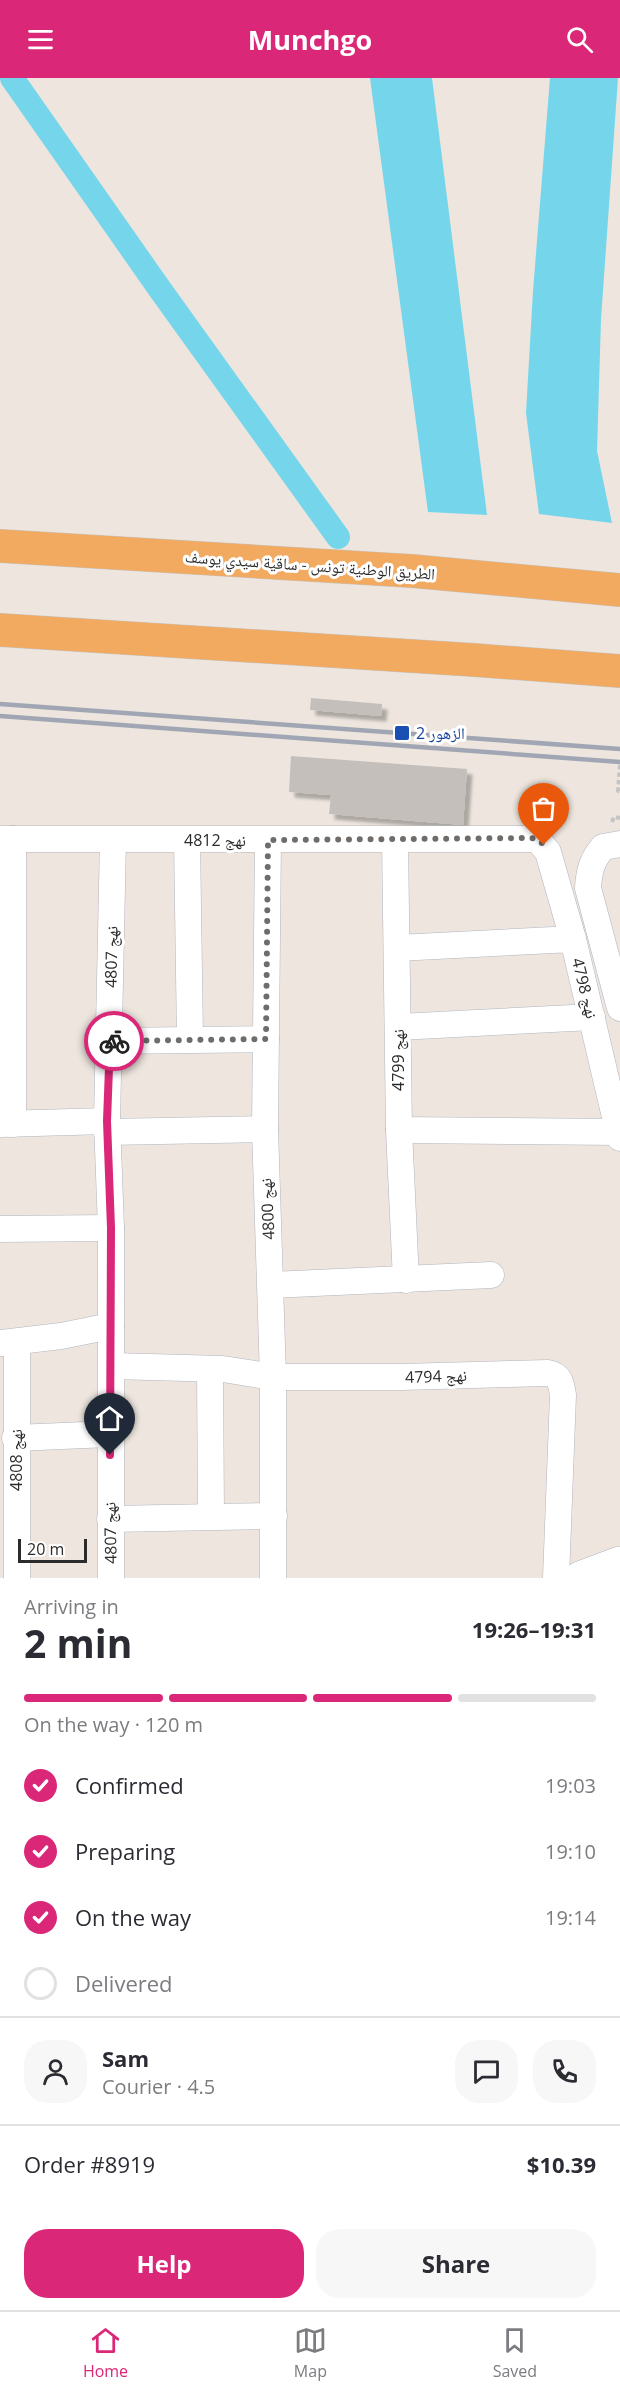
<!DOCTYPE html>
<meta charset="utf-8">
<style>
body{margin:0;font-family:"Open Sans","Noto Naskh Arabic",sans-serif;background:#f7f7f7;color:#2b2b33;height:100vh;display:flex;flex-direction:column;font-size:22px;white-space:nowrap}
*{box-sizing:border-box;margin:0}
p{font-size:20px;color:#7c7c81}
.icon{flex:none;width:33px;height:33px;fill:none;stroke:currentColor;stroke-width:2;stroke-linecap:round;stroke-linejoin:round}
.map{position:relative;height:1500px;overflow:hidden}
.panel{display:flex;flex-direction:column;background:#fff;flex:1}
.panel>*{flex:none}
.scale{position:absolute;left:18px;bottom:15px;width:69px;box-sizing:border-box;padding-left:6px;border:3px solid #2b2b2b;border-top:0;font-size:16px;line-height:21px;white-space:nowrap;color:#2b2b2b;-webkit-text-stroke:4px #fff;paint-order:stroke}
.pin{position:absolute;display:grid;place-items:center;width:51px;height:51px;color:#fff;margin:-62px -26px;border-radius:50% 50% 50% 0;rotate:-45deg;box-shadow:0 0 6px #0007}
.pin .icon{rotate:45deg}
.courier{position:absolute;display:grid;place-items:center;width:60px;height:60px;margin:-30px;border:4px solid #db2777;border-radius:50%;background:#fff;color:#222;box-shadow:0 2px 8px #0007}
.overview em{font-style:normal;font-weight:700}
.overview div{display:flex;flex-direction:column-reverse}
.overview{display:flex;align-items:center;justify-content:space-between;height:102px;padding:0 24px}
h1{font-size:39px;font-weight:700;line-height:45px}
.bar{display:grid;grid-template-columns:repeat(4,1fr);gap:9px 6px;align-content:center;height:72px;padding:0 24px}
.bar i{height:8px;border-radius:4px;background:#e1e1e2}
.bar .current{background:#db2777}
.bar p{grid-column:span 4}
.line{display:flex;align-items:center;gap:15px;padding:0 24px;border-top:2px solid #e1e1e2}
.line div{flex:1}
.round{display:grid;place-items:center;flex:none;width:63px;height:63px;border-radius:24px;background:#f7f7f7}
ol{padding:0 24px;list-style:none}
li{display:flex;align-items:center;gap:18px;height:66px}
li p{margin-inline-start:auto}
li .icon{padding:6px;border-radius:50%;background:#db2777;color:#fff;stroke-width:4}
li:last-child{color:#7c7c81}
li i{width:33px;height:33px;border:3px solid #e1e1e2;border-radius:50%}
.primary-button{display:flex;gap:12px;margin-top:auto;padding:12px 24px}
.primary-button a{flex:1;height:69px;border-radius:24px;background:#db2777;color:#fff;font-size:24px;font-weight:700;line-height:69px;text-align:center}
.primary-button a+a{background:#f7f7f7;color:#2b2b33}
header{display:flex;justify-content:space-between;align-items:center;height:78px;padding:0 24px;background:#db2777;color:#fff;font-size:27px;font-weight:700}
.tabs{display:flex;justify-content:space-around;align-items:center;height:84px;border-top:2px solid #e1e1e2;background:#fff;font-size:16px;color:#7c7c81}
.tabs a{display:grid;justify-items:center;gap:3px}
.tabs .current{color:#db2777}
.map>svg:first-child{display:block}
.water{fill:#75d6eb}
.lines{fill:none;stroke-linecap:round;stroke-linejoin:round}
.canal{stroke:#75d6eb;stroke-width:24}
.building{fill:#c5bfbb;filter:url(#shadow)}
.minor-casing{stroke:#b1b5be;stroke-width:27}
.secondary-casing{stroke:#b1b5be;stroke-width:34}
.trunk-casing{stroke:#c4c4c4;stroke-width:34}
.path{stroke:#c4c4c4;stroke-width:4;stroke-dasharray:4.5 3;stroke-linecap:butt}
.minor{stroke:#fff;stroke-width:26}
.secondary{stroke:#fff;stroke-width:33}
.trunk{stroke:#f2aa60;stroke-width:33}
.rail{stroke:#a1a6b5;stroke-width:4.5}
.done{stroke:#6f6c6a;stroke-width:6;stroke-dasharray:0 10.8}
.route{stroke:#db2777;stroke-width:8}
.transit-dot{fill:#1a4fb4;stroke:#fff;stroke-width:2}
.labels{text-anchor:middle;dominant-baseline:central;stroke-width:6;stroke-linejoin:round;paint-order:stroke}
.street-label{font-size:16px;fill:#2b2b2b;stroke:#fff}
.transit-label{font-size:16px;fill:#164399;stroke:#fff;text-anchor:start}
</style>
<header><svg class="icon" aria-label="menu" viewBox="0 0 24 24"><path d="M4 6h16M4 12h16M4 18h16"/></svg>Munchgo<svg class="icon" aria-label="search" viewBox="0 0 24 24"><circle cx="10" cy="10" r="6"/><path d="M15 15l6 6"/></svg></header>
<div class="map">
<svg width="620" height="1500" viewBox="0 0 620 1500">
<defs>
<filter id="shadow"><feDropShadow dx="5.5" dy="5.5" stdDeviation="1.5" flood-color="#0004"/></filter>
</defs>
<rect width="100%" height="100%" fill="#ede5de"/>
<g class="water">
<path d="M370 0H432L487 437 428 434Z"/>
<path d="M550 0H618L601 241 597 373 612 445 539 436 526 335 533 213Z"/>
</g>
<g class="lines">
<path class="canal" d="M12 0 159 210 338 459"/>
</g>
<g class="building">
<path d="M311 620 382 626 381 638 310 632Z"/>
<path d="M291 678 467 691 463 747 329 736 331 717 289 714Z"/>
</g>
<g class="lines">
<defs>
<g id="minor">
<path d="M0 761H537L548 774 573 861"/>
<path d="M13 761V1046"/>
<path d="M187 762 190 961"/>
<path d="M268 762 265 1051 273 1299V1500"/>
<path d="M395 762 399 1052 406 1202"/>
<path d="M620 766 603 769C592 782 589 793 588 810L620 930"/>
<path d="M397 870 573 861 620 1060"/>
<path d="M398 949 592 939"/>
<path d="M110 963 266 961"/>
<path d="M0 1046 107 1043"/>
<path d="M399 1052 619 1054"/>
<path d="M107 1054 265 1051"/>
<path d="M0 1151 111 1150"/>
<path d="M271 1207 491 1197"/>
<path d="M17 1264V1500"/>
<path d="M2 1265 61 1258 111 1248"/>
<path d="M112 1288 223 1291 273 1299H401L548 1295C560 1297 561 1305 563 1317L556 1500"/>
<path d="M210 1291 211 1438"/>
<path d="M15 1360 109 1356"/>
<path d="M110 1441 274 1438"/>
<path d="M111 1500V1150L107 1043 113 762"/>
</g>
<path id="secondary" d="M580 1500 620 1485"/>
<g id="trunk">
<path d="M0 468 412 493 620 512"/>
<path d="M0 552 474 582 620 593"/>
</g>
</defs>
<use href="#minor" class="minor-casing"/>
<use href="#secondary" class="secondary-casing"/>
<use href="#trunk" class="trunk-casing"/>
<g class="path">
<path d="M620 687 618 713H620"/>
<path d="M612 744 614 739 620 740"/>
</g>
<use href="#minor" class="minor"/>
<use href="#secondary" class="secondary"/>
<use href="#trunk" class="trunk"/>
<g class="rail">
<path d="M0 626 620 671"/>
<path d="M0 638 620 684"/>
</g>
</g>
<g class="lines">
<path class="done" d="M114 963 266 961 268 762 530 760 537 761 544 767"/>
<path class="route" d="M110 1377 111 1150 107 1043 110 963H114"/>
</g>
<rect class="transit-dot" x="394" y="647" width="16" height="16" rx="3"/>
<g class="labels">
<g class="street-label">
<text transform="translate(310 487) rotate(4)">الطريق الوطنية تونس - ساقية سيدي يوسف</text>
<text x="215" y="762">نهج 4812</text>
<text transform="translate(111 879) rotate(-89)">نهج 4807</text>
<text transform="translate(585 910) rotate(76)">نهج 4798</text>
<text transform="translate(398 982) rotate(-90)">نهج 4799</text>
<text transform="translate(267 1131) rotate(-93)">نهج 4800</text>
<text transform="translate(436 1298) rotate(-2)">نهج 4794</text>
<text transform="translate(16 1382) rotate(-90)">نهج 4808</text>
<text transform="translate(110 1455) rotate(-91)">نهج 4807</text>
</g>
<g class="transit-label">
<text x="416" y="655">الزهور 2</text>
</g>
</g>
</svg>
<div class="scale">20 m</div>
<div class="pin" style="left:544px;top:767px;background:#ea580c"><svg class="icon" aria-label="bag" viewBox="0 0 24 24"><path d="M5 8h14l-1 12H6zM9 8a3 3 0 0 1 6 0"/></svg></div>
<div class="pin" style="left:110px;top:1377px;background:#1f2937"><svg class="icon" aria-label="home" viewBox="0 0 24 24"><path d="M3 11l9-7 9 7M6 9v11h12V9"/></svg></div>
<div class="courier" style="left:114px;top:963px"><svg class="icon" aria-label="bike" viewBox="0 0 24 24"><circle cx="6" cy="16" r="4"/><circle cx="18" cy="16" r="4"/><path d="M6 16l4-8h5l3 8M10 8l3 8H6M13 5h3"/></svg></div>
</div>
<section class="panel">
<div class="overview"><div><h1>2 min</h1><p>Arriving in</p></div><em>19:26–19:31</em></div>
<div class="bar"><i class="current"></i><i class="current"></i><i class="current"></i><i></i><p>On the way · 120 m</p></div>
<ol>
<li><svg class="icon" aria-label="check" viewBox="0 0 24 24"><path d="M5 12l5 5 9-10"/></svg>Confirmed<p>19:03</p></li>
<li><svg class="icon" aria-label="check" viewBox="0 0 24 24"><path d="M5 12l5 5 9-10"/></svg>Preparing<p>19:10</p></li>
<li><svg class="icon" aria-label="check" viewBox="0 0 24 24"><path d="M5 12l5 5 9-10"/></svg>On the way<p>19:14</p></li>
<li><i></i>Delivered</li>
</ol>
<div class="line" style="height:108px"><a class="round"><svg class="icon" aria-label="person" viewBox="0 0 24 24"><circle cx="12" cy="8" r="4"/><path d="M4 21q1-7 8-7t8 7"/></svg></a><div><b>Sam</b><p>Courier · 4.5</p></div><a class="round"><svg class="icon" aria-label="chat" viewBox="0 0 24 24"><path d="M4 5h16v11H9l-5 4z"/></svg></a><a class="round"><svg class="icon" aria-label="phone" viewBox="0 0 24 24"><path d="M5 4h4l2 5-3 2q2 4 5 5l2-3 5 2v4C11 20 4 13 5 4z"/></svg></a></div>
<div class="line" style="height:78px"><div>Order #8919</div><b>$10.39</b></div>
<div class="primary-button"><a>Help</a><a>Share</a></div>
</section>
<nav class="tabs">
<a class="current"><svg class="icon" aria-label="home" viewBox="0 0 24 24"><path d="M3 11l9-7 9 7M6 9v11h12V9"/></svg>Home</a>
<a><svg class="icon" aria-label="map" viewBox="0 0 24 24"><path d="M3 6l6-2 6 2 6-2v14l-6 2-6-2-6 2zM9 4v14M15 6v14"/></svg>Map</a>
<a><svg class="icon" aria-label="saved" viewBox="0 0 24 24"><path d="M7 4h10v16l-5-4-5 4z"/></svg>Saved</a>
</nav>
